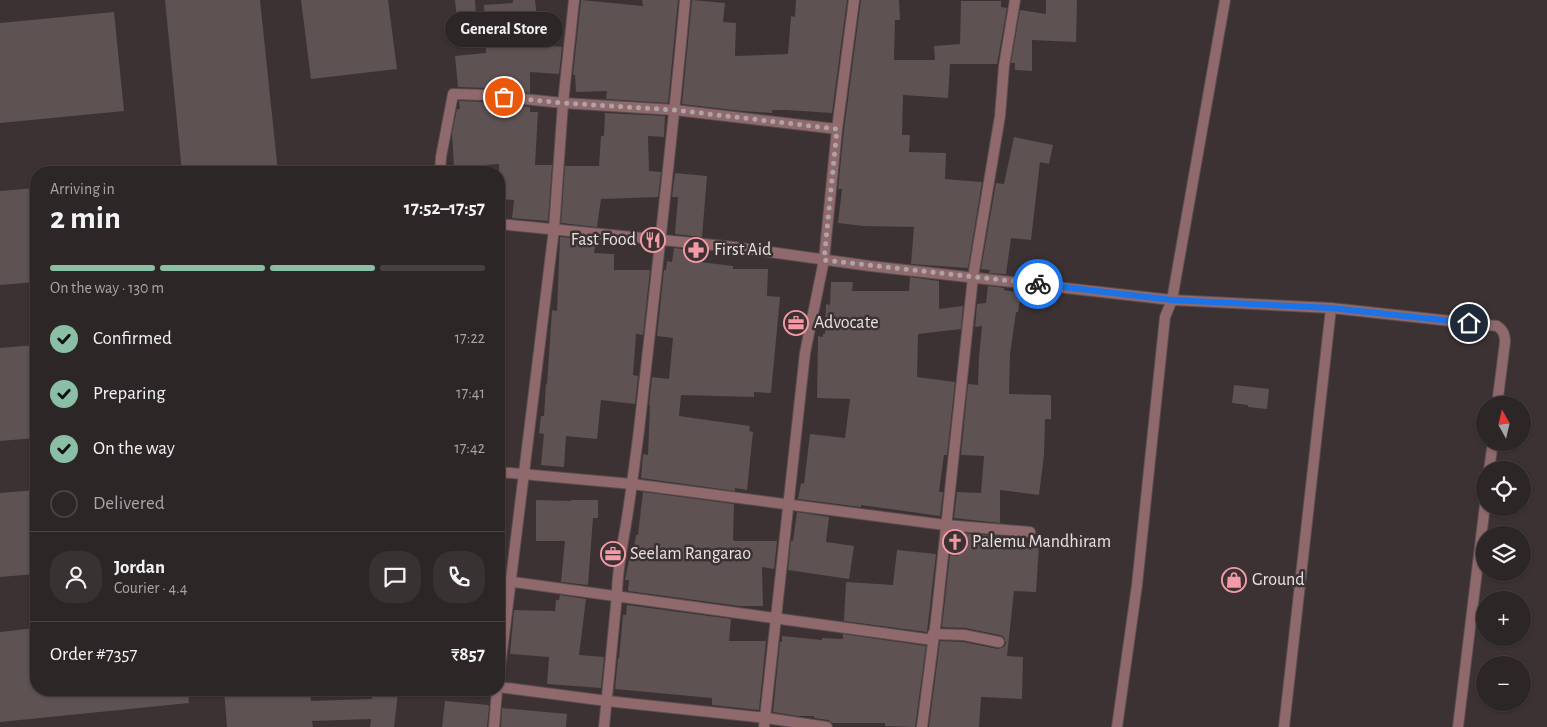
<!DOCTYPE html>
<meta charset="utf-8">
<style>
body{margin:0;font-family:"Alegreya Sans",sans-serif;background:#393232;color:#f1f3f6;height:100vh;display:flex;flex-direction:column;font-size:19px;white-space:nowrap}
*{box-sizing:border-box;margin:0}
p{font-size:16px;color:#a7a5a7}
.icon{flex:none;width:28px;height:28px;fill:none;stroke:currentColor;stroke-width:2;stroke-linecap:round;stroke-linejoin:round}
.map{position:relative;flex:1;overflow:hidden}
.details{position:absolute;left:30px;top:166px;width:475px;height:530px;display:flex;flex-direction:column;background:#2d2626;border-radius:20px;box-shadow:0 1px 4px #0004,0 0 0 1px #484343}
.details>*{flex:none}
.needle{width:32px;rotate:352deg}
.controls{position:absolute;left:1476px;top:396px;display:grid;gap:10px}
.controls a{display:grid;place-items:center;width:55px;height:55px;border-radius:50%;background:#2d2626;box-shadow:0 1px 4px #0004,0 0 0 1px #484343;font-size:25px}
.pin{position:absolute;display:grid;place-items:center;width:42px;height:42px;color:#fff;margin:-21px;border:2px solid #fff;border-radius:50%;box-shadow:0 1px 5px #0007}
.courier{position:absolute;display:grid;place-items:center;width:50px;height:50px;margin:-25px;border:4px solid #1a73e8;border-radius:50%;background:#fff;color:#222;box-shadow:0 1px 6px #0007}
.bubble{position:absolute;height:35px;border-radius:18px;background:#2d2626;box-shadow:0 1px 4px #0004,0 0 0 1px #484343;font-size:16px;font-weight:600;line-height:35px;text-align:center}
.summary em{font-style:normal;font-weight:600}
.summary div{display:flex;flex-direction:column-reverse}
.summary{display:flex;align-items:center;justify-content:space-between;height:85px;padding:0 20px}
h1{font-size:32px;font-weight:600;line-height:38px}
.bar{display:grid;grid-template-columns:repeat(4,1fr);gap:8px 5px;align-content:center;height:60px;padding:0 20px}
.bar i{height:6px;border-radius:4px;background:#484343}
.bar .active{background:#8abfa5}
.bar p{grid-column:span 4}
.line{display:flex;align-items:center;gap:12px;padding:0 20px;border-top:1px solid #484343}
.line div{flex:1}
.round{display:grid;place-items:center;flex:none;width:52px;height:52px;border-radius:20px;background:#393232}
ol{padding:0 20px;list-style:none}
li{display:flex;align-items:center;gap:15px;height:55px}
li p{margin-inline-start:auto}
li .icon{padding:5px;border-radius:50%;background:#8abfa5;color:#111;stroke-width:4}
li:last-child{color:#a7a5a7}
li i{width:28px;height:28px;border:2px solid #484343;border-radius:50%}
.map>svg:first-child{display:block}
.building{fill:#5e5253}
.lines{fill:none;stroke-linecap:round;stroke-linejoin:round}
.street-casing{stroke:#584e4f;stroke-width:12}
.street{stroke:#90696d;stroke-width:10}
.done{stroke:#aca4a5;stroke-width:5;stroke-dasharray:0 9}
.route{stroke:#1a73e8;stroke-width:6}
.labels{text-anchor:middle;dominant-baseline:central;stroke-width:5;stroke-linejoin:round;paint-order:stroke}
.poi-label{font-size:18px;fill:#e8e2e2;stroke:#3c3233;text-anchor:start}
</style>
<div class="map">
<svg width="1547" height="727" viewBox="0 0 1547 727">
<rect width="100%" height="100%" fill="#3c3233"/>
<g class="building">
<path d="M165 0H260L278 172H182Z"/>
<path d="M301 0H388L397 69 311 79Z"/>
<path d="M455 0H475L476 18 457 19Z"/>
<path d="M513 0H535L540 45 562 47 559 74 530 72V93L486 88 458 87 455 56 486 53 484 5 513 3Z"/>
<path d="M581 0 643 6 642 0H678L668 103 606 99 607 91 576 92 575 75H573Z"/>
<path d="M692 0 725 3 723 22 736 23 735 56 788 54 791 16 795 17 796 0H847L832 113 786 110H772V113L742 111 682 104Z"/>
<path d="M861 0H899L900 20H895L894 60H935L934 46 960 44 961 1H1001V7L1007 8 997 64H950L948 98 903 95 902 135H910L909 152 946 153 945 179 982 182 968 268 911 264 914 227 864 226 838 223 842 189H838L844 130Z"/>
<path d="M1046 0H1077L1076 42 1032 40V71L1015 70V63H1011L1020 10 1046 14Z"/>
<path d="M114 12 124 111 0 123V23Z"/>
<path d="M459 101 485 102 530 107V112H538L535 165H552L548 221 512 218 514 200 499 199V164L454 167 452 133 457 109H460Z"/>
<path d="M605 113 665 116 664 137 648 136 649 171 661 172 658 197 601 199 597 227 561 223 565 166H599L601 136H604Z"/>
<path d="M1014 137 1053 145 1049 164 1040 162 1031 240 1011 238 1006 274 989 273 990 270 981 269 996 183 1004 184Z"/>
<path d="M675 173 707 176 702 237 675 234 678 197H672Z"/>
<path d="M36 188V282L0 285V191Z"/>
<path d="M560 237 596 240 594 253 614 254V270H650L643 335 636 334 633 375 638 376 635 404 601 400 597 439 566 436 564 467 541 465 544 434 539 433 541 416H544L546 384H547L552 310 557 311Z"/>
<path d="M674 248 701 251 700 262 733 266V269H768L767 296 780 297 771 393 754 392V397L681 395 679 416 750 426 749 431 753 432 747 490 735 488V491L641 478 643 454 648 455 650 405H649L652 377 669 379 673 338 657 336 664 270H666L667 261 672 262Z"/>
<path d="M910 277 939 281V309L963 306 961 329 918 334 917 377 955 382 947 455H944L939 492H943L940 516 861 505V507L798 499 801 483 804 484 810 434 845 438 850 399 817 398 818 336 823 337V334H825L826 304 830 305 831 282H853L852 291H909Z"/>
<path d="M988 286 1004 288V290L1021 293 1018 312H1016L1010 354 1009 394 1051 395V419H1045L1044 455 1039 495 1000 490V523L954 518 957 492 981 493 984 456 961 455 968 384 978 385 979 357 982 326 975 327 977 304 986 303Z"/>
<path d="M36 345V438L0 441V348Z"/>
<path d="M1234 385 1269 389 1267 409 1248 407V405L1232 403Z"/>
<path d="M36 490V574L0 577V493Z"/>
<path d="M643 492 734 504 733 539 734 541H777L774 569 762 567 763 606H740L628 591 629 580H625L630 555H633L636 535H638Z"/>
<path d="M536 500 571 501V500H598V518H593L588 585 561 582 565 541H536Z"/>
<path d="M797 512 829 517 826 542 854 546 849 579 788 570 791 541H793Z"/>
<path d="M960 533 1000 536 999 543 1039 545 1036 592 1014 591 1007 656 1023 657 1022 699 981 697 979 727H929L940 641 963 642 998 649 1004 647 1006 643 1004 637 1000 635 965 628 942 627 950 555 958 556Z"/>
<path d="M897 550 936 554 927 632 844 621 846 582 893 585Z"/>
<path d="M560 595 586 599 579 655 604 657 601 688 547 684 549 657 510 654 514 610 555 611 556 600H559Z"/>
<path d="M627 605 731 619 729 641H766L759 710 712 705V698L615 689 618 658H619L623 615H626Z"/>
<path d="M36 628V690H188L189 703 0 722V632Z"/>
<path d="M843 634 926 646 915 727 885 726V723H832L828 720 814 718V716H798L773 712 780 642H782V636L822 640V638L843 639Z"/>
<path d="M224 690H310L311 701 372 699 373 690 398 693 394 727H370L371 719 312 721 313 727H227Z"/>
<path d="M445 701 488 705 489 707 487 727H442Z"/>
<path d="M502 708 567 714 566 727H501Z"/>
</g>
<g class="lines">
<defs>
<g id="street">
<path d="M440 172 441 157 453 94 485 95 563 103 675 110 837 129"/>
<path d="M499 224 734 247 870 266 1172 300 1331 308 1497 326C1503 330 1505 334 1505 342L1497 405"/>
<path d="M1489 470 1493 442"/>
<path d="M499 472 632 484 945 525 1030 532"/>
<path d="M499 580 933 640"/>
<path d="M933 634 964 635 999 642"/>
<path d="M499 676 554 229 563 103 574 0"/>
<path d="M499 687 607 701 766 718 827 727"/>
<path d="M494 727 497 690"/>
<path d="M604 727 617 595C617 571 622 548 626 524 631 493 635 461 639 430 655 287 672 144 685 0"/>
<path d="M764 727 805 353 824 260 837 129 854 0"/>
<path d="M922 727 936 620 973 277 1000 116 1004 66 1015 0"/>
<path d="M1117 727 1137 585 1165 317 1172 300 1225 0"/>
<path d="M1284 727 1331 308"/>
<path d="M1458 727 1485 505"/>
</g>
</defs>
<use href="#street" class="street-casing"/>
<use href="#street" class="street"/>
</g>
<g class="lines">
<path class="done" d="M504 97 563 103 675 110 837 129 824 260 1038 284"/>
<path class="route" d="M1038 284 1172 300 1331 308 1469 323"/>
</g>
<defs>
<symbol id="restaurant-ring" viewBox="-11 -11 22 22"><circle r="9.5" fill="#3c3233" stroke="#f49aa6" stroke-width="1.5"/><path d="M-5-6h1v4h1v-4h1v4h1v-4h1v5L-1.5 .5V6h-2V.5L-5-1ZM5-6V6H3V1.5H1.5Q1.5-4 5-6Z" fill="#f49aa6"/></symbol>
<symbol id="pharmacy-ring" viewBox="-11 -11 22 22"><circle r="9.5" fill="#3c3233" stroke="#f49aa6" stroke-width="1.5"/><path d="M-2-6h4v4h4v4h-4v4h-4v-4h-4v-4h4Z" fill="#f49aa6"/></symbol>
<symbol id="office-ring" viewBox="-11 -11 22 22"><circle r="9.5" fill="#3c3233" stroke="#f49aa6" stroke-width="1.5"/><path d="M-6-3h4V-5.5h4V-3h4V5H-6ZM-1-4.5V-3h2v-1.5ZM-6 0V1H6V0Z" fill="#f49aa6"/></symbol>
<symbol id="church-ring" viewBox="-11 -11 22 22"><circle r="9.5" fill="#3c3233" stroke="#f49aa6" stroke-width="1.5"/><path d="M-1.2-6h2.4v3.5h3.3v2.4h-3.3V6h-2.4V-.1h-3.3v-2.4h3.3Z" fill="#f49aa6"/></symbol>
<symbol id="shop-ring" viewBox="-11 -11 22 22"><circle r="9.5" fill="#3c3233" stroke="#f49aa6" stroke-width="1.5"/><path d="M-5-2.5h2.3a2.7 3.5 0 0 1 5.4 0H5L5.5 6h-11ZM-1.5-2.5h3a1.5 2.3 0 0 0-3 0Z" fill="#f49aa6"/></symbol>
</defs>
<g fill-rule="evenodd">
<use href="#restaurant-ring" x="639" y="226" width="28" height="28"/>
<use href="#pharmacy-ring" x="682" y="236" width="28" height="28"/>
<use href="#office-ring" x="782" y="309" width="28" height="28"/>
<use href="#church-ring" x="941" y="528" width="28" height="28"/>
<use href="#office-ring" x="599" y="540" width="28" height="28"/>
<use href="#shop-ring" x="1220" y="566" width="28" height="28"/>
</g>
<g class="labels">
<g class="poi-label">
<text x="636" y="240" text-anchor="end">Fast Food</text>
<text x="714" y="250">First Aid</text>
<text x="814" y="323">Advocate</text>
<text x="972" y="542">Palemu Mandhiram</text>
<text x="630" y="554">Seelam Rangarao</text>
<text x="1252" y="580">Ground</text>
</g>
</g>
</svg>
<div class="controls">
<a><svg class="needle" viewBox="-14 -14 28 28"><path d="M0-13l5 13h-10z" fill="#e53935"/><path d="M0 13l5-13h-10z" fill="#a7a5a7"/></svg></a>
<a><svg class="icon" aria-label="locate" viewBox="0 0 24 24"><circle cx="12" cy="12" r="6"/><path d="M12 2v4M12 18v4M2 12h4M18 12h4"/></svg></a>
<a><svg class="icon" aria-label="layers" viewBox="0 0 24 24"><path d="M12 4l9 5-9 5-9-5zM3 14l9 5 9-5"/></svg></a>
<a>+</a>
<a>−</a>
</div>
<div class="pin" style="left:504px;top:97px;background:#ea580c"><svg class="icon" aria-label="bag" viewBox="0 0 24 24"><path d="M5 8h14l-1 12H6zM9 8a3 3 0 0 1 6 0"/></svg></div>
<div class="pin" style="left:1469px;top:323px;background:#1f2937"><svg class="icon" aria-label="home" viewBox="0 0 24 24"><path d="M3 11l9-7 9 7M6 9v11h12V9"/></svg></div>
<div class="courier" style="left:1038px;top:284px"><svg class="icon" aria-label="bike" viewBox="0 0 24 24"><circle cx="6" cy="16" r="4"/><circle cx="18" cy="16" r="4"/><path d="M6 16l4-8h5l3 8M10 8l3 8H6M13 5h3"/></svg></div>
<div class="bubble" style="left:445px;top:12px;width:118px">General Store</div>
<section class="details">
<div class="summary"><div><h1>2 min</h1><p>Arriving in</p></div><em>17:52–17:57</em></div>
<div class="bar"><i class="active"></i><i class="active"></i><i class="active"></i><i></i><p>On the way · 130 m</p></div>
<ol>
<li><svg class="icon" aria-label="check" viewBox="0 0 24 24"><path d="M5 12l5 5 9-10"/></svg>Confirmed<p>17:22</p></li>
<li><svg class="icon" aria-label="check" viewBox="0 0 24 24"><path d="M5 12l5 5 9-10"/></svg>Preparing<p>17:41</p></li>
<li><svg class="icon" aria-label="check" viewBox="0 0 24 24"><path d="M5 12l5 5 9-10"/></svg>On the way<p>17:42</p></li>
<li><i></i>Delivered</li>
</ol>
<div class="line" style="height:90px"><a class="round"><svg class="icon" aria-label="person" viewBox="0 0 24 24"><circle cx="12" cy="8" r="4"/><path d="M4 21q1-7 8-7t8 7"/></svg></a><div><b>Jordan</b><p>Courier · 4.4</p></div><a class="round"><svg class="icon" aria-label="chat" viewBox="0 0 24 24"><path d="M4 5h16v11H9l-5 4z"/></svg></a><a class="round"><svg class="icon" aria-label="phone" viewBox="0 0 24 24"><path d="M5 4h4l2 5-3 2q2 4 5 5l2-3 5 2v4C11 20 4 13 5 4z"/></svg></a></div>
<div class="line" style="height:65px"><div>Order #7357</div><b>₹857</b></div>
</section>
</div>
